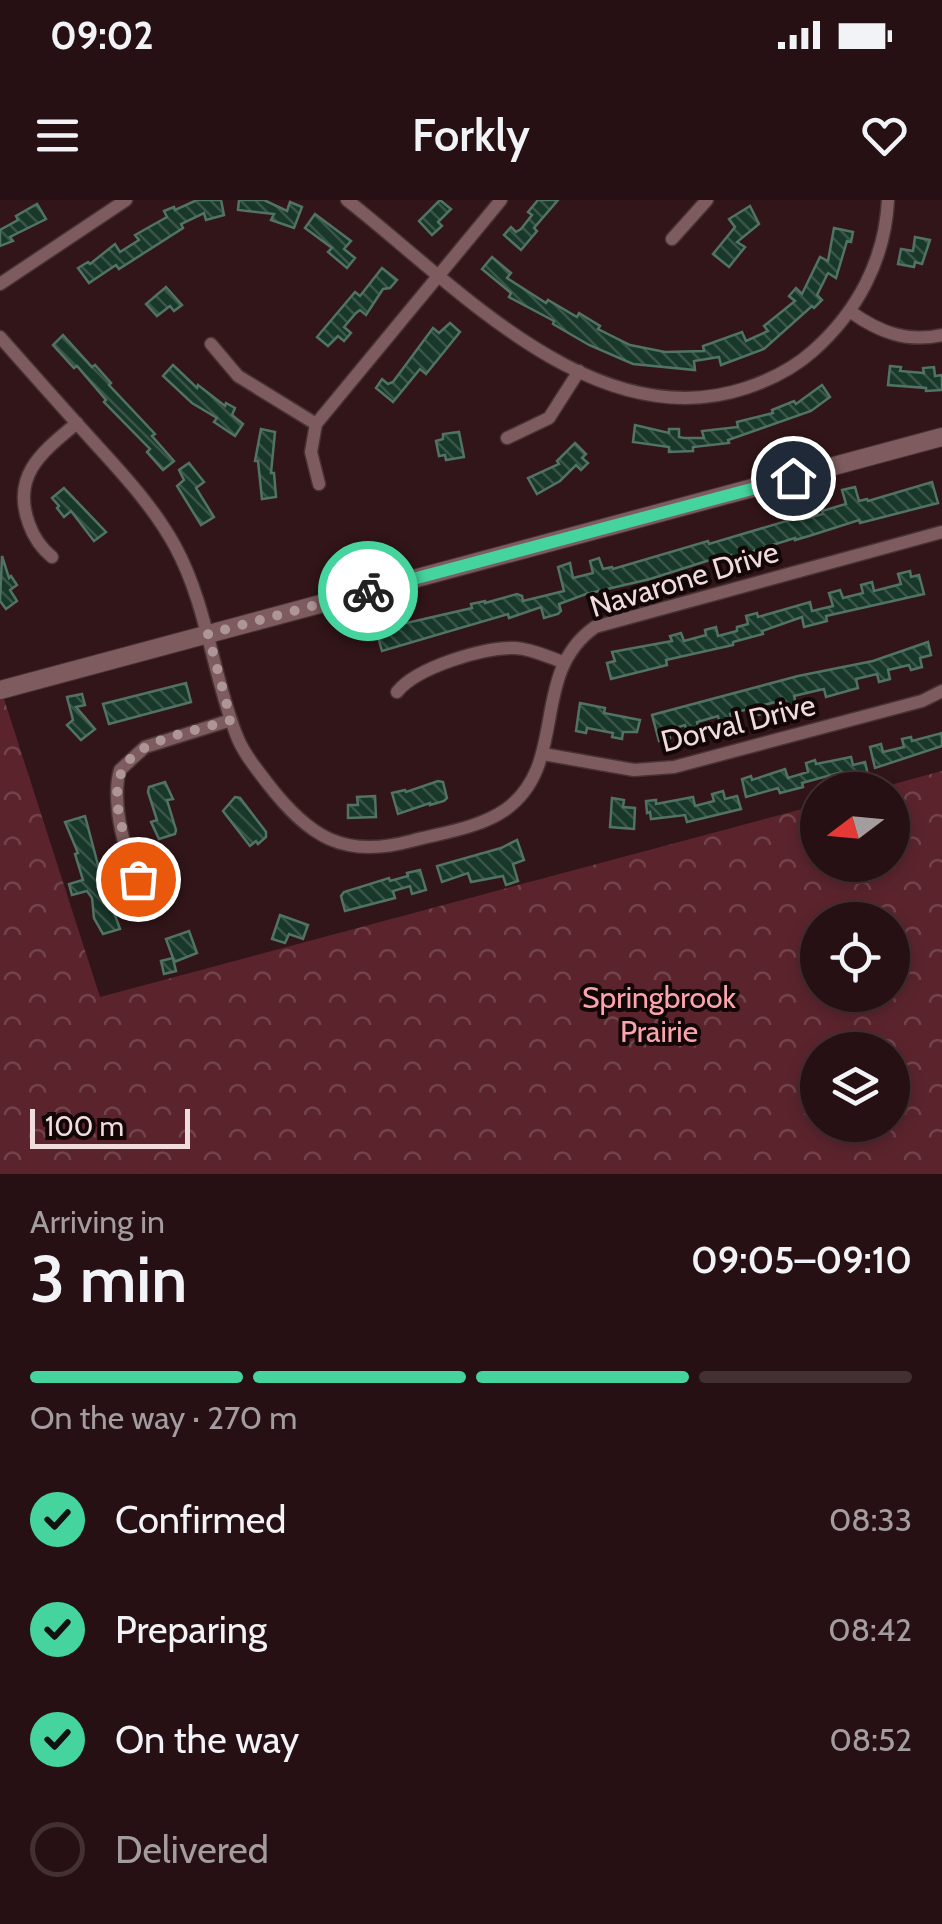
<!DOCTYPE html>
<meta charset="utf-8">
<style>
body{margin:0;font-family:Cabin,sans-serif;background:#2e191c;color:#f1f3f6;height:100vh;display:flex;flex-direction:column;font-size:38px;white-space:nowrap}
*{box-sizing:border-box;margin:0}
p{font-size:32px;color:#a49da0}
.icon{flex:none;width:55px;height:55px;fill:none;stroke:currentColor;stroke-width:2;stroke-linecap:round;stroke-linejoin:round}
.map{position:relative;height:974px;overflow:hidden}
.drawer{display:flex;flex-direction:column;background:#261013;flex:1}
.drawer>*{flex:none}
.needle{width:65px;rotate:254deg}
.buttons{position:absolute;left:800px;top:572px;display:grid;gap:20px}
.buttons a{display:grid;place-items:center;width:110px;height:110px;border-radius:50%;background:#261013;box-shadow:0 5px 15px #0003,0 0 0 2px #423033;font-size:50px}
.scale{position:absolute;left:30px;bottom:25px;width:160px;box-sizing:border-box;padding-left:10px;border:5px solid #f0dbdd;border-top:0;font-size:28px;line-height:35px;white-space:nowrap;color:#f0dbdd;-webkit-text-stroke:8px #120607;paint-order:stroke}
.pin{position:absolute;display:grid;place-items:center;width:85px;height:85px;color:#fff;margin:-42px;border:5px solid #fff;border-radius:50%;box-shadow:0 2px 10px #0007}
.courier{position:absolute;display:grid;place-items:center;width:100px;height:100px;margin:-50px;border:8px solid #46d49e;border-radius:50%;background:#fff;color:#222;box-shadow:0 2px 12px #0007}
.headline em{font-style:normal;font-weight:600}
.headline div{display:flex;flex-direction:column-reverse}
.headline{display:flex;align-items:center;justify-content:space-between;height:170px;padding:0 30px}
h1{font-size:65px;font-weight:600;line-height:75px}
.bar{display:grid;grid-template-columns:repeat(4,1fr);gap:15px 10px;align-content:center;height:120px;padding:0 30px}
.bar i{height:12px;border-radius:8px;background:#423033}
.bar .current{background:#46d49e}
.bar p{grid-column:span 4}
ol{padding:0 30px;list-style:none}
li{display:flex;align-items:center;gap:30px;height:110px}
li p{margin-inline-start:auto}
li .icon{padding:10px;border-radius:50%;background:#46d49e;color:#111;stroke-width:4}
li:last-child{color:#a49da0}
li i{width:55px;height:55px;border:5px solid #423033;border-radius:50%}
.status{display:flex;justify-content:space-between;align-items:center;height:70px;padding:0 50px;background:#261013;direction:ltr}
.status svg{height:28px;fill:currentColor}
header{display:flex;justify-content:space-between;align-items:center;height:130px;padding:0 30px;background:#261013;font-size:45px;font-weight:600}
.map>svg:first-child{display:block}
.park{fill:url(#park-crowns);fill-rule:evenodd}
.building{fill:url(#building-back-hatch);stroke:#517363;stroke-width:2.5}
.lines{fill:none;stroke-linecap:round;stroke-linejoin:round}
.street-casing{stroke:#483235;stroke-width:15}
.secondary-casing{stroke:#483235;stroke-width:20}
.street{stroke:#7e5b5e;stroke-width:12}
.secondary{stroke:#7e5b5e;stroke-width:18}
.done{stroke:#ae9698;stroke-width:10;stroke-dasharray:0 18}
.route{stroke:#46d49e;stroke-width:12}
.labels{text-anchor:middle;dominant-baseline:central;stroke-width:8;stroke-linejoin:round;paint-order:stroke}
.street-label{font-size:30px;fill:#f0dbdd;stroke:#120607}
.park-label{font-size:30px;fill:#faa4ad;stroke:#120607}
</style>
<div class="status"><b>09:02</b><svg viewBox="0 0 49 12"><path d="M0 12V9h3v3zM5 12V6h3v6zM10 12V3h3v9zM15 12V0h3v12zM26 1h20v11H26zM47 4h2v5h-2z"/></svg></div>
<header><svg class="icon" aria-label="menu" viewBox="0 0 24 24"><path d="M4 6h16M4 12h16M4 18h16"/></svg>Forkly<svg class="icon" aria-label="heart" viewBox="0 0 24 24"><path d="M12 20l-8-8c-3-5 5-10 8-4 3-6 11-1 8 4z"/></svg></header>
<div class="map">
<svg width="942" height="974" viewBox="0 0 942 974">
<defs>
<pattern id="park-crowns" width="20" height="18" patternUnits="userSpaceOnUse" patternTransform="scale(2.5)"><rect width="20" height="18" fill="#5b242d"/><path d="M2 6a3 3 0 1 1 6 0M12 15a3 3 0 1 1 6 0" fill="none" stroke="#73434b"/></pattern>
<pattern id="building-back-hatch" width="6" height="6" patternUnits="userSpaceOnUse" patternTransform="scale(2.5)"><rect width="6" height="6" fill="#18382a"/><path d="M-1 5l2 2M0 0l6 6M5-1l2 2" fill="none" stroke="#3a5448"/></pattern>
</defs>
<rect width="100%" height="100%" fill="#321519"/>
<path class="park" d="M4 499 100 797 817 605 818 665H892V590H872L942 571V974H0V500ZM818 720H892V795H818ZM818 850H892V925H818Z"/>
<g class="building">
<path d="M197 0H221L224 15 206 20 204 13 181 24 183 28 119 69 116 65 89 83 78 68 88 62 90 64 115 44 120 52 139 40 135 35 167 17 164 11 174 7 175 10Z"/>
<path d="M239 0H264L287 11 290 2 302 7 294 28 271 20 274 14 238 10Z"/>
<path d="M440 0 451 9 438 22 442 26 432 35 419 21Z"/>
<path d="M538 0H558L534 28 537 31 521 50 504 35 511 27 516 32 521 29 532 15 528 12Z"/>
<path d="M37 4 46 19 10 37 13 41 0 46V30L18 20 16 16Z"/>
<path d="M750 6 759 24 737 42 745 47 729 67 713 54 735 27 729 19Z"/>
<path d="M315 14 351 41 344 49 355 58 347 68 328 52 332 48 305 28Z"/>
<path d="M834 28 853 32 851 42 847 41 836 78 828 73 817 95 822 100 814 108 812 106 764 149 721 165 719 157 694 161 695 170 633 164 589 145 553 124 554 121 509 97 511 93 482 69 492 57 511 73 507 78 546 103 548 100 577 117 579 113 600 126 598 129 630 145 665 152 704 151 703 146 742 132 746 141 768 131 764 126 795 101 789 96 796 88 802 94 820 57 828 61Z"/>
<path d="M915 37 930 40 922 64 915 62 914 67 898 64 901 49 913 51Z"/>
<path d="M382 68 397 80 390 88 383 89 366 115 360 110 356 113 344 127 351 133 344 141 338 136 328 146 317 137 355 92 360 96Z"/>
<path d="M166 87 182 105 174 111 170 106 157 116 146 104Z"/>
<path d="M450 123 460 132 426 174 420 169 393 202 376 188 382 179 388 184 393 182 433 128 439 133Z"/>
<path d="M63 135 92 167 95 165 111 183 109 185 155 234 152 236 174 261 163 270 147 252 150 249 104 202 106 200 77 166 74 168 53 145Z"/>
<path d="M173 165 197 188 198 185 225 206 226 203 235 208 232 215 243 224 235 236 214 222 217 218 192 203 163 176Z"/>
<path d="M890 166 901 167 900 171 924 173 923 168 934 167 935 176 942 175V190L926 191V188L888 185Z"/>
<path d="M822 185 830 197 811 211 728 240 729 243 693 247V251L669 252V247L633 242 635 225 669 233V229H679V237L684 238H704L702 231 738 227 737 222 773 213 772 210 794 201 796 204Z"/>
<path d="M261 229 275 232 271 273H274L276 297 262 299 258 261H255Z"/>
<path d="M459 232 464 257 446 260 445 255 439 256 436 241 443 239V234Z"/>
<path d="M575 243 586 254 582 258 588 263 581 270 576 265 560 281 537 294 528 278 559 264 557 261Z"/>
<path d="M189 263 204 282 196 288 214 317 201 325 177 286 184 280 179 270Z"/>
<path d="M932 282 938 303 860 323 859 320 809 336 795 340V338L731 358V355L713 359 650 379 586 394 559 404 561 411 558 414 544 418 541 407 509 418 508 414 382 451 376 430 472 408 471 404 485 401V403L517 394 522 396 523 401 564 391 558 367 570 363 573 378 593 373 590 361 599 358 603 369 612 367 613 369 708 341 709 344 803 316 804 319 823 314 822 311 846 304 842 290 855 287 859 301 867 299 868 301Z"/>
<path d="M64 288 106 332 94 341 71 311 64 317 57 308 59 306 52 298Z"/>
<path d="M2 356 9 378 11 376 17 385 10 390 17 401 6 409 0 401Z"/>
<path d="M910 371 911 377 919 375 924 394 826 416 827 421 804 427 802 417 762 431 763 434 733 442V445L666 460 667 465 611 479 607 463 615 461 612 452 672 441 670 436 681 433 684 441 706 435 705 430 716 427 718 436 737 431V427L748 424 746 416 757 413 758 417 810 402 812 411 833 406 829 393 840 390 843 398 863 393 861 385 872 382 874 391 901 384 898 374Z"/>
<path d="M928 442 931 455 920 458 922 467 911 470 909 465 888 470 890 479 879 482 877 474 856 479 858 488 826 497 824 489 815 491 794 496 796 504 785 507 783 500 764 505 766 513 754 516 752 508 730 514 732 522 720 525 718 516 697 522 699 530 687 533 685 525 668 530 670 538 659 541 652 515 798 476 873 461Z"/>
<path d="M186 483 191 502 109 524 103 504Z"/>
<path d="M82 494 85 505 76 507 95 529 81 540 67 525 73 520 67 497Z"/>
<path d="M580 503 605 508 604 513 640 520 637 532H623L622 539 612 537 613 533 587 528 586 533 576 531Z"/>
<path d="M942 533V546L875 568 870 547 881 544 883 552 904 547 902 539 911 537 912 541Z"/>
<path d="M851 557 853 565 865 562 868 575 845 581 842 572 802 583 803 587 780 593 778 588 746 597 742 579 751 576 752 580 785 569 788 578 808 572 806 563 815 560 816 564Z"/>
<path d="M438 581 443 582 447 598 444 601 430 605V603L398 614 392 593 405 590 406 592Z"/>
<path d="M165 582 173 599 167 600 176 630 175 634 159 639 151 622 157 620 148 592 149 587Z"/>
<path d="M723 591 725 599 737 596 741 609 687 622 685 615 651 619 650 612 647 613 646 601 656 600V604L693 597 695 606 714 601 712 594Z"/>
<path d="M375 596 376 617 348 618V605H358L357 597Z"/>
<path d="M235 597 240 598 266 632V637L258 644 256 641 250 646 223 611Z"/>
<path d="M612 598 624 600 623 607 635 608 634 629 610 627Z"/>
<path d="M85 616 102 680 105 679 109 692 107 693 120 729 103 734 94 718 92 698 87 691 72 695 69 684 83 680 75 654 78 653 65 622Z"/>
<path d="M517 640 524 660 513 664 518 681 506 685 503 676 471 682 468 673 442 682 437 666 501 648Z"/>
<path d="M420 670 426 690 412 694 410 686 393 691 395 698 345 711 341 696 344 692 389 678 390 681 408 676 407 673Z"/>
<path d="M280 715 308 725 303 739 289 734 285 743 272 739Z"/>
<path d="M189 731 197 753 174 762 173 759 176 771 164 774 161 761 173 758 166 739Z"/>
</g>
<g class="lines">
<defs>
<g id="street">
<path d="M347 0C455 84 594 239 746 188 770 180 794 168 813 151 857 112 885 60 888 0"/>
<path d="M672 39 707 0"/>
<path d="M0 84 126 0"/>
<path d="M851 112C879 132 907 143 942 135"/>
<path d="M0 137C30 171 60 205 91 239 122 273 153 306 175 346 207 405 212 472 236 534 243 553 256 568 268 584 309 637 344 659 411 641 441 633 479 628 505 610 570 564 528 474 595 427L942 332"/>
<path d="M211 144 238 176 316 224"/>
<path d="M507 238 549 218 579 171"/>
<path d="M319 284 311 252 316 224 501 0"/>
<path d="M52 357C41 348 34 338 29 324 11 275 42 252 77 223"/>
<path d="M397 492C417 467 484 447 516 448 532 449 548 457 563 462"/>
<path d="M543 554 634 570 674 567 922 501 942 491"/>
<path d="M159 695C126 681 110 602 120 570L145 547 231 520"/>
</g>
<path id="secondary" d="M0 490 942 237"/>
</defs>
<use href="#street" class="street-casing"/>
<use href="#secondary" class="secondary-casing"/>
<use href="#street" class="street"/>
<use href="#secondary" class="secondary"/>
</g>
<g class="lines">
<path class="done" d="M138 679C132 664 128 649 124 634 95 541 163 541 231 520L208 434 368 391"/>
<path class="route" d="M368 391 793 278"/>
</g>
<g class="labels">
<g class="street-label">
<text transform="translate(684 379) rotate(-17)">Navarone Drive</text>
<text transform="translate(738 523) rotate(-14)">Dorval Drive</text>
</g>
<g class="park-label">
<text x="659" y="797">Springbrook<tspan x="659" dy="34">Prairie</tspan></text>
</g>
</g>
</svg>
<div class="buttons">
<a><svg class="needle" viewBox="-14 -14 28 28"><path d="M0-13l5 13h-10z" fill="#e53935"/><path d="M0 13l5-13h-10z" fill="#a49da0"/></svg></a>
<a><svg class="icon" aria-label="locate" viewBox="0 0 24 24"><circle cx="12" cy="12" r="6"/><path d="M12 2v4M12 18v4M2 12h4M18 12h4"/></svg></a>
<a><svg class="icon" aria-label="layers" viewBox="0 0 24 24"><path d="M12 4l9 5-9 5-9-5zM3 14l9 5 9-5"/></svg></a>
</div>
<div class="scale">100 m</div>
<div class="pin" style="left:138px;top:679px;background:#ea580c"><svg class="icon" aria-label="bag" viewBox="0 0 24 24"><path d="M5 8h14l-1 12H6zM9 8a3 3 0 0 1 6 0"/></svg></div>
<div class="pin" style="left:793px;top:278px;background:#1f2937"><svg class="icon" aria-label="home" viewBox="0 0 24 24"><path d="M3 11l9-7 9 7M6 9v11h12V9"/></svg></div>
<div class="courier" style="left:368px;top:391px"><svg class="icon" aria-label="bike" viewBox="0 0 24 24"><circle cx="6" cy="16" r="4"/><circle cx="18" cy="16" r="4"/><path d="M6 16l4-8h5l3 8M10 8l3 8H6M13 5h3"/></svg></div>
</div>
<section class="drawer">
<div class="headline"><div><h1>3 min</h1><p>Arriving in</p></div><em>09:05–09:10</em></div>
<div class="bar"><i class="current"></i><i class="current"></i><i class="current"></i><i></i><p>On the way · 270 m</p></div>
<ol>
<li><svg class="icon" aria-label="check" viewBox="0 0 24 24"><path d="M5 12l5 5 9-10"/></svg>Confirmed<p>08:33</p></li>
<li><svg class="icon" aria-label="check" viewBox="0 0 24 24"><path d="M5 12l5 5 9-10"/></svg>Preparing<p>08:42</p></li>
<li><svg class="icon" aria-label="check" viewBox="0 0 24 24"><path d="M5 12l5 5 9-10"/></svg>On the way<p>08:52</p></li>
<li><i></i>Delivered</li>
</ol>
</section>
